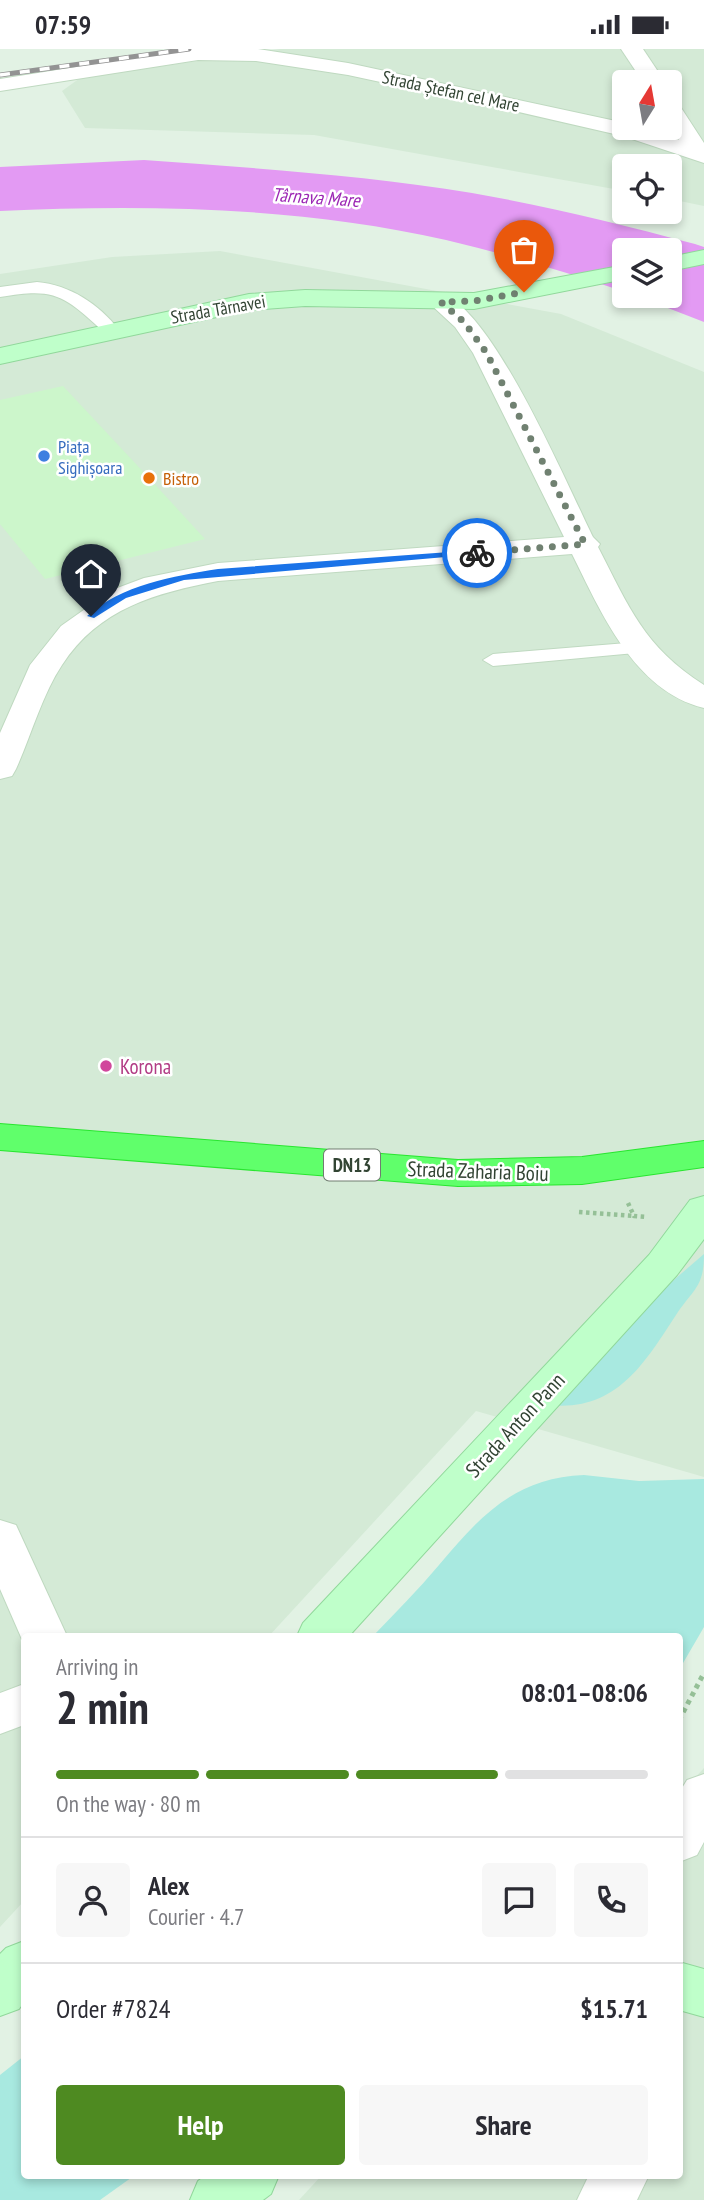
<!DOCTYPE html>
<meta charset="utf-8">
<style>
body{margin:0;font-family:"PT Sans Narrow",sans-serif;background:#f7f7f7;color:#2b2b33;height:100vh;display:flex;flex-direction:column;font-size:26px;white-space:nowrap}
*{box-sizing:border-box;margin:0}
p{font-size:23px;color:#7c7c81}
.icon{flex:none;width:38px;height:38px;fill:none;stroke:currentColor;stroke-width:2;stroke-linecap:round;stroke-linejoin:round}
.map{position:relative;flex:1;overflow:hidden}
.sheet{position:absolute;left:21px;top:1584px;width:662px;height:546px;display:flex;flex-direction:column;background:#fff;border-radius:7px;box-shadow:0 4px 10px #0003}
.sheet>*{flex:none}
.needle{width:46px;rotate:11deg}
.fabs{position:absolute;left:612px;top:21px;display:grid;gap:14px}
.fabs a{display:grid;place-items:center;width:70px;height:70px;border-radius:7px;background:#fff;box-shadow:0 4px 10px #0003;font-size:35px}
.pin{position:absolute;display:grid;place-items:center;width:60px;height:60px;color:#fff;margin:-72px -30px;border-radius:50% 50% 50% 0;rotate:-45deg;box-shadow:0 0 7px #0007}
.pin .icon{rotate:45deg}
.courier{position:absolute;display:grid;place-items:center;width:70px;height:70px;margin:-35px;border:5px solid #1a73e8;border-radius:50%;background:#fff;color:#222;box-shadow:0 2px 9px #0007}
.head em{font-style:normal;font-weight:600}
.head div{display:flex;flex-direction:column-reverse}
.head{display:flex;align-items:center;justify-content:space-between;height:119px;padding:0 35px}
h1{font-size:46px;font-weight:600;line-height:52px}
.bar{display:grid;grid-template-columns:repeat(4,1fr);gap:10px 7px;align-content:center;height:84px;padding:0 35px}
.bar i{height:9px;border-radius:5px;background:#e1e1e2}
.bar .current{background:#4e8a21}
.bar p{grid-column:span 4}
.line{display:flex;align-items:center;gap:18px;padding:0 35px;border-top:2px solid #e1e1e2}
.line div{flex:1}
.round{display:grid;place-items:center;flex:none;width:74px;height:74px;border-radius:7px;background:#f7f7f7}
.cta{display:flex;gap:14px;margin-top:auto;padding:14px 35px}
.cta a{flex:1;height:80px;border-radius:7px;background:#4e8a21;color:#fff;font-size:28px;font-weight:600;line-height:80px;text-align:center}
.cta a+a{background:#f7f7f7;color:#2b2b33}
.status{display:flex;justify-content:space-between;align-items:center;height:49px;padding:0 35px;background:#fff;direction:ltr}
.status svg{height:19px;fill:currentColor}
.map>svg:first-child{display:block}
.residential{fill:#d4ead6;fill-rule:evenodd}
.commercial{fill:#ccf6cb}
.green{fill:#a8e9e0}
.water{fill:#e39af3}
.lines{fill:none;stroke-linecap:round;stroke-linejoin:round}
.lane-casing{stroke:#bfd9c0;stroke-width:2}
.street-casing{stroke:#bfd9c0;stroke-width:2}
.secondary-casing{stroke:#91d89b;stroke-width:2}
.highway-casing{stroke:#29e530;stroke-width:2}
.path-far1{stroke:#95c097;stroke-width:4.5;stroke-dasharray:3.5 3.5;stroke-linecap:butt}
.path{stroke:#95c097;stroke-width:5;stroke-dasharray:4.5 4.5;stroke-linecap:butt}
.lane{fill:#fff;fill-rule:evenodd}
.street{fill:#fff;fill-rule:evenodd}
.secondary{fill:#bfffca;fill-rule:evenodd}
.highway{fill:#60ff6b;fill-rule:evenodd}
.rail-casing{stroke:#939393;stroke-width:5}
.rail{stroke:#fff;stroke-width:3.5;stroke-dasharray:10;stroke-linecap:butt}
.route{fill:#1a73e8}
.done{stroke:#708171;stroke-width:7;stroke-dasharray:0 12.6}
.shop-dot{fill:#3f7fe0;stroke:#fff;stroke-width:2.5}
.food-dot{fill:#e8710a;stroke:#fff;stroke-width:2.5}
.hotel-dot{fill:#d1479c;stroke:#fff;stroke-width:2.5}
.labels{text-anchor:middle;dominant-baseline:central;stroke-width:5;stroke-linejoin:round;paint-order:stroke}
.far-street-label{font-size:18px;fill:#324433;stroke:#fff}
.far-shop-label{font-size:18px;fill:#366cbe;stroke:#fff;text-anchor:start}
.far-food-label{font-size:18px;fill:#c56008;stroke:#fff;text-anchor:start}
.far-water-label{font-size:19px;font-style:italic;fill:#9c27b4;stroke:#fff}
.shield{fill:#fff;stroke:#707c70;stroke-width:2}
.shield-label{font-size:19px;font-weight:bold;fill:#324433}
.hotel-label{font-size:21px;fill:#b23c85;stroke:#fff;text-anchor:start}
.street-label{font-size:21px;fill:#324433;stroke:#fff}
</style>
<div class="status"><b>07:59</b><svg viewBox="0 0 49 12"><path d="M0 12V9h3v3zM5 12V6h3v6zM10 12V3h3v9zM15 12V0h3v12zM26 1h20v11H26zM47 4h2v5h-2z"/></svg></div>
<div class="map">
<svg width="704" height="2151" viewBox="0 0 704 2151">
<rect width="100%" height="100%" fill="#e2f2e4"/>
<g class="residential">
<path d="M280 0H704V157L670 150V117H625V142L314 86 85 79 62 42 80 29ZM625 33H670V79H625Z"/>
<path d="M220 202 561 265 704 323V1428L476 1362 269 1587H24V1852L0 1878V225L112 208Z"/>
<path d="M704 1719V2151H299L322 2126H679V1746Z"/>
</g>
<path class="commercial" d="M63 337 149 429 205 490 45 530 0 475V351Z"/>
<g class="green">
<path d="M704 1205C704 1239 693 1240 676 1266 644 1315 616 1363 549 1356L639 1261Z"/>
<path d="M584 1426 639 1432 704 1430V1578L679 1621V1587H373C395 1564 418 1541 439 1516 481 1466 515 1429 584 1426Z"/>
<path d="M24 2007V2126H135L100 2151H0V2026Z"/>
</g>
<path class="water" d="M144 111C253 119 364 126 472 144 547 157 621 175 695 195L704 198V273L637 247H670V201H625V243C566 223 506 205 446 191 302 158 146 155 0 162V118Z"/>
<g class="lines">
<defs>
<g id="lane">
<path d="M37 233C70 236 99 255 119 281L117 284H105C64 247 57 238 0 248V238Z"/>
<path d="M639 593 646 595 649 599 646 603 493 617 483 611 493 605Z"/>
</g>
<g id="street">
<path d="M189 0H258L348 14 625 74V79H642L679 91 670 77V52L678 54 704 94V114L623 87 501 59 348 26 256 12 198 11 0 42V30Z"/>
<path d="M621 0H643L665 33H643Z"/>
<path d="M441 245C492 258 568 438 593 488L600 495 598 498C629 558 644 598 704 636V659C634 642 601 563 572 505L218 532C156 544 99 559 62 616 42 646 31 687 16 720L12 727 0 730V684L30 616 61 577 112 541 144 529 218 514 564 488 473 304 455 278 428 253 432 248Z"/>
<path d="M0 1471 16 1476 67 1587H24V1595L0 1540Z"/>
<path d="M24 1635V1676L0 1685V1644Z"/>
<path d="M704 1725V1793L697 1806 679 1813V1744L687 1731Z"/>
<path d="M589 2126H649L637 2151H577Z"/>
</g>
<g id="secondary">
<path d="M704 201V215L670 222V208Z"/>
<path d="M625 216V230L474 260 305 257 249 261 0 315V299L249 245 305 241 474 244Z"/>
<path d="M704 1147V1190L677 1226 349 1587H297L303 1574 649 1206 690 1151Z"/>
<path d="M24 1892V1953L19 1960 0 1967V1905L6 1899Z"/>
<path d="M679 1913 704 1920V1968L679 1961Z"/>
<path d="M206 2126H279L271 2145 263 2151H190L198 2132Z"/>
</g>
<path id="highway" d="M0 1075 458 1111 582 1108 704 1092V1118L582 1135 458 1137 0 1101Z"/>
</defs>
<use href="#lane" class="lane-casing"/>
<use href="#street" class="street-casing"/>
<use href="#secondary" class="secondary-casing"/>
<use href="#highway" class="highway-casing"/>
<g class="path-far1">
<path d="M628 1154 634 1167 646 1168"/>
<path d="M579 1163 634 1167"/>
</g>
<path class="path" d="M679 1671 704 1624"/>
<use href="#lane" class="lane"/>
<use href="#street" class="street"/>
<use href="#secondary" class="secondary"/>
<use href="#highway" class="highway"/>
<defs>
<path id="rail" d="M0 26 189 0"/>
</defs>
<use href="#rail" class="rail-casing"/>
<use href="#rail" class="rail"/>
</g>
<path class="route" d="M477 501 480 505 184 531 126 549 94 569 87 567C121 536 174 527 218 520Z"/>
<g class="lines">
<path class="done" d="M477 504 585 495 486 303 464 273 441 253 474 252 524 243"/>
</g>
<circle class="shop-dot" cx="44" cy="407" r="7"/>
<circle class="food-dot" cx="149" cy="429" r="7"/>
<circle class="hotel-dot" cx="106" cy="1017" r="7"/>
<g class="labels">
<g class="far-street-label">
<text transform="translate(451 42) rotate(12)">Strada Ștefan cel Mare</text>
<text transform="translate(218 260) rotate(-10)">Strada Târnavei</text>
</g>
<g class="far-shop-label">
<text x="58" y="397">Piața<tspan x="58" dy="21">Sighișoara</tspan></text>
</g>
<g class="far-food-label">
<text x="163" y="429">Bistro</text>
</g>
<g class="far-water-label">
<text transform="translate(316 148) rotate(4)">Târnava Mare</text>
</g>
<rect class="shield" x="324" y="1100.5" width="56" height="31" rx="5"/>
<g class="shield-label">
<text x="352" y="1116">DN13</text>
</g>
<g class="hotel-label">
<text x="120" y="1017">Korona</text>
</g>
<g class="street-label">
<text transform="translate(478 1122) rotate(2)">Strada Zaharia Boiu</text>
<text transform="translate(515 1376) rotate(-47)">Strada Anton Pann</text>
</g>
</g>
</svg>
<div class="fabs">
<a><svg class="needle" viewBox="-14 -14 28 28"><path d="M0-13l5 13h-10z" fill="#e53935"/><path d="M0 13l5-13h-10z" fill="#7c7c81"/></svg></a>
<a><svg class="icon" aria-label="locate" viewBox="0 0 24 24"><circle cx="12" cy="12" r="6"/><path d="M12 2v4M12 18v4M2 12h4M18 12h4"/></svg></a>
<a><svg class="icon" aria-label="layers" viewBox="0 0 24 24"><path d="M12 4l9 5-9 5-9-5zM3 14l9 5 9-5"/></svg></a>
</div>
<div class="pin" style="left:524px;top:243px;background:#ea580c"><svg class="icon" aria-label="bag" viewBox="0 0 24 24"><path d="M5 8h14l-1 12H6zM9 8a3 3 0 0 1 6 0"/></svg></div>
<div class="pin" style="left:91px;top:567px;background:#1f2937"><svg class="icon" aria-label="home" viewBox="0 0 24 24"><path d="M3 11l9-7 9 7M6 9v11h12V9"/></svg></div>
<div class="courier" style="left:477px;top:504px"><svg class="icon" aria-label="bike" viewBox="0 0 24 24"><circle cx="6" cy="16" r="4"/><circle cx="18" cy="16" r="4"/><path d="M6 16l4-8h5l3 8M10 8l3 8H6M13 5h3"/></svg></div>
<section class="sheet">
<div class="head"><div><h1>2 min</h1><p>Arriving in</p></div><em>08:01–08:06</em></div>
<div class="bar"><i class="current"></i><i class="current"></i><i class="current"></i><i></i><p>On the way · 80 m</p></div>
<div class="line" style="height:126px"><a class="round"><svg class="icon" aria-label="person" viewBox="0 0 24 24"><circle cx="12" cy="8" r="4"/><path d="M4 21q1-7 8-7t8 7"/></svg></a><div><b>Alex</b><p>Courier · 4.7</p></div><a class="round"><svg class="icon" aria-label="chat" viewBox="0 0 24 24"><path d="M4 5h16v11H9l-5 4z"/></svg></a><a class="round"><svg class="icon" aria-label="phone" viewBox="0 0 24 24"><path d="M5 4h4l2 5-3 2q2 4 5 5l2-3 5 2v4C11 20 4 13 5 4z"/></svg></a></div>
<div class="line" style="height:91px"><div>Order #7824</div><b>$15.71</b></div>
<div class="cta"><a>Help</a><a>Share</a></div>
</section>
</div>
